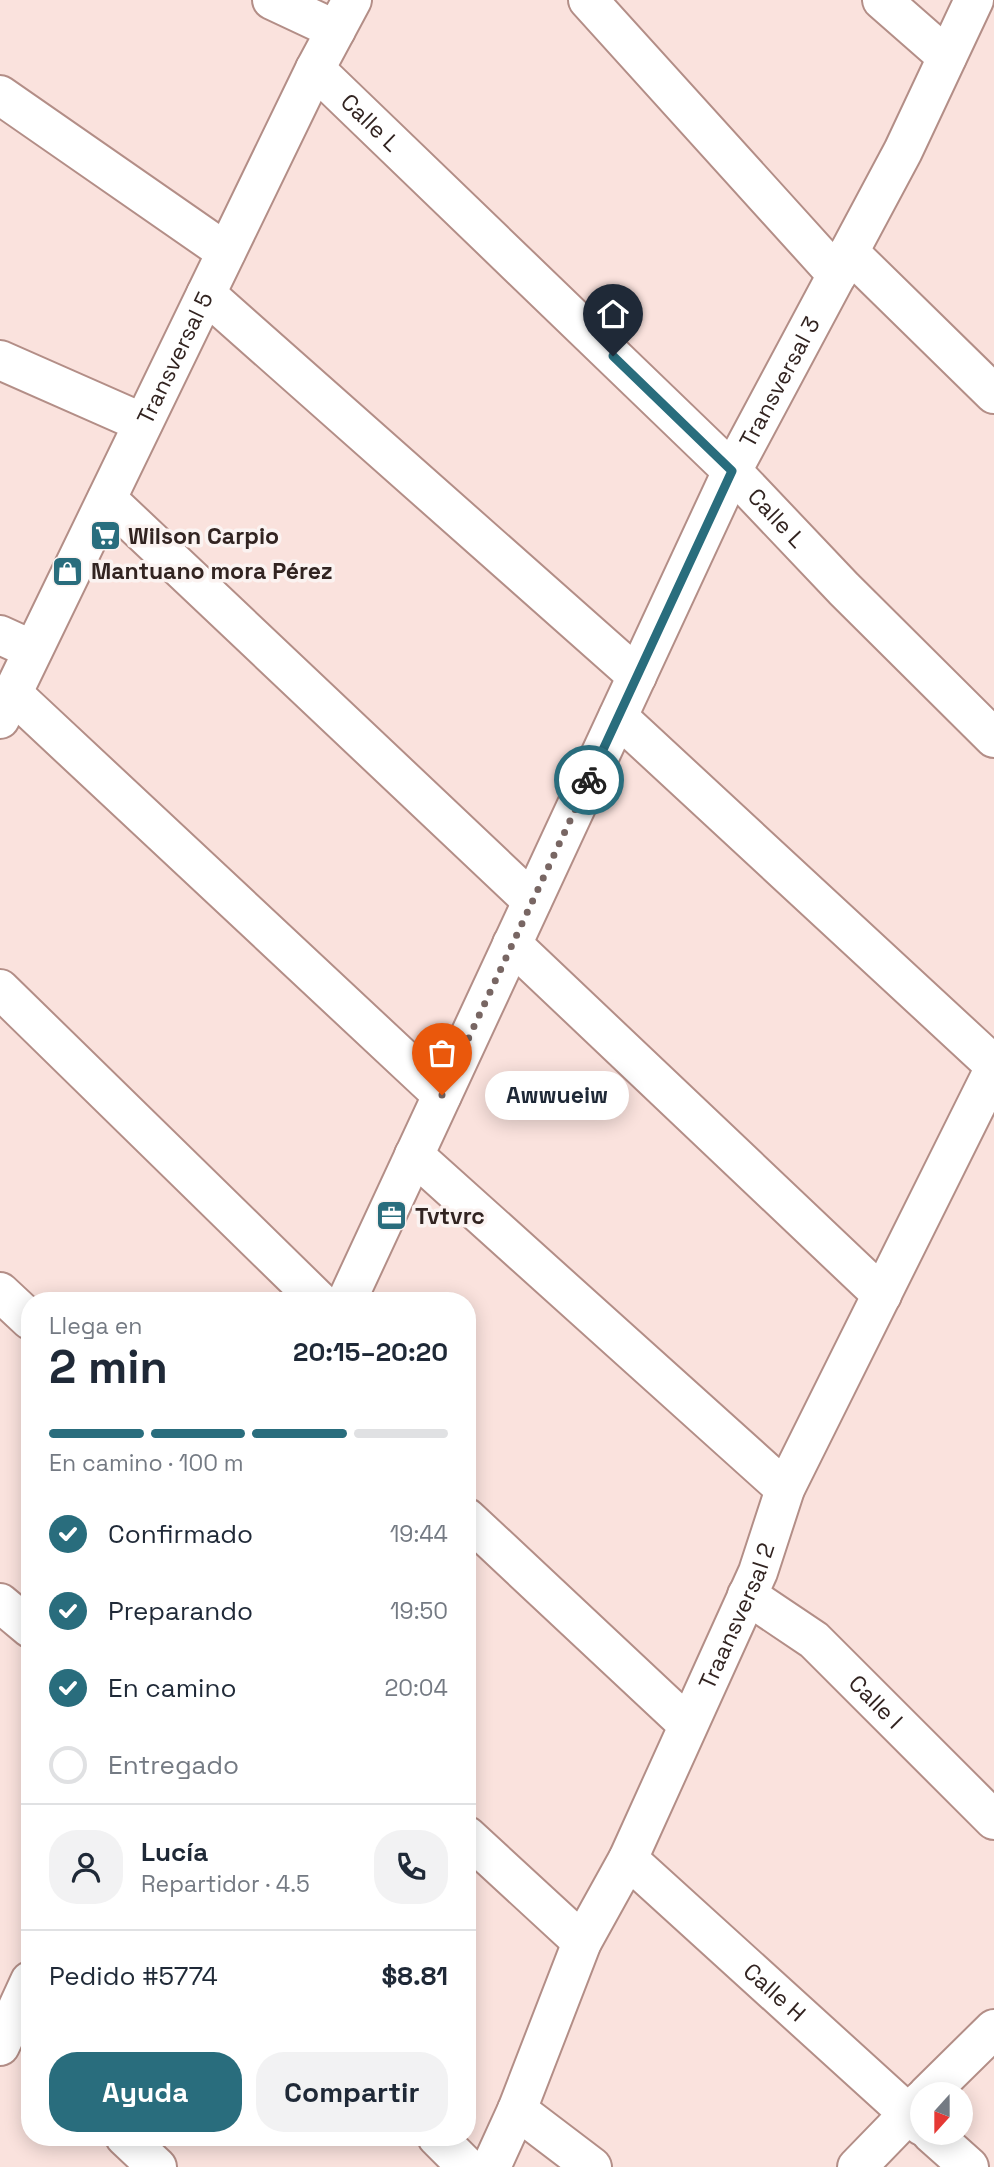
<!DOCTYPE html>
<html lang="es">
<meta charset="utf-8">
<style>
body{margin:0;font-family:"Space Grotesk",sans-serif;background:#f2f2f3;color:#1f2937;height:100vh;display:flex;flex-direction:column;font-size:26px;white-space:nowrap}
*{box-sizing:border-box;margin:0}
p{font-size:23px;color:#747a83}
.icon{flex:none;width:38px;height:38px;fill:none;stroke:currentColor;stroke-width:2;stroke-linecap:round;stroke-linejoin:round}
.map{position:relative;flex:1;overflow:hidden}
.sheet{position:absolute;left:21px;top:1292px;width:455px;height:854px;display:flex;flex-direction:column;background:#fff;border-radius:28px;box-shadow:0 4px 18px #0003}
.sheet>*{flex:none}
.needle{width:46px;rotate:201deg}
.buttons{position:absolute;left:910px;top:2082px;display:grid;gap:14px}
.buttons a{display:grid;place-items:center;width:63px;height:63px;border-radius:50%;background:#fff;box-shadow:0 4px 18px #0003;font-size:35px}
.pin{position:absolute;display:grid;place-items:center;width:60px;height:60px;color:#fff;margin:-72px -30px;border-radius:50% 50% 50% 0;rotate:-45deg;box-shadow:0 0 7px #0007}
.pin .icon{rotate:45deg}
.courier{position:absolute;display:grid;place-items:center;width:70px;height:70px;margin:-35px;border:5px solid #296d7d;border-radius:50%;background:#fff;color:#222;box-shadow:0 2px 9px #0007}
.bubble{position:absolute;height:49px;border-radius:24px;background:#fff;box-shadow:0 4px 18px #0003;font-size:23px;font-weight:800;line-height:49px;text-align:center}
.head em{font-style:normal;font-weight:800}
.head div{display:flex;flex-direction:column-reverse}
.head{display:flex;align-items:center;justify-content:space-between;height:119px;padding:0 28px}
h1{font-size:46px;font-weight:800;line-height:52px}
.bar{display:grid;grid-template-columns:repeat(4,1fr);gap:10px 7px;align-content:center;height:84px;padding:0 28px}
.bar i{height:9px;border-radius:5px;background:#e0e1e3}
.bar .selected{background:#296d7d}
.bar p{grid-column:span 4}
.line{display:flex;align-items:center;gap:18px;padding:0 28px;border-top:2px solid #e0e1e3}
.line div{flex:1}
.round{display:grid;place-items:center;flex:none;width:74px;height:74px;border-radius:28px;background:#f2f2f3}
ol{padding:0 28px;list-style:none}
li{display:flex;align-items:center;gap:21px;height:77px}
li p{margin-inline-start:auto}
li .icon{padding:7px;border-radius:50%;background:#296d7d;color:#fff;stroke-width:4}
li:last-child{color:#747a83}
li i{width:38px;height:38px;border:4px solid #e0e1e3;border-radius:50%}
.button{display:flex;gap:14px;margin-top:auto;padding:14px 28px}
.button a{flex:1;height:80px;border-radius:28px;background:#296d7d;color:#fff;font-size:28px;font-weight:800;line-height:80px;text-align:center}
.button a+a{background:#f2f2f3;color:#1f2937}
.map>svg:first-child{display:block}
.lines{fill:none;stroke-linecap:round;stroke-linejoin:round}
.minor-casing{stroke:#b38e87;stroke-width:42}
.minor{stroke:#fff;stroke-width:38}
.done{stroke:#786663;stroke-width:7;stroke-dasharray:0 12.6}
.route{stroke:#296d7d;stroke-width:9}
.labels{text-anchor:middle;dominant-baseline:central;stroke-width:7;stroke-linejoin:round;paint-order:stroke}
.street-label{font-size:23px;fill:#322421;stroke:#fbf3f1}
.poi-label{font-size:23px;font-weight:bold;fill:#322421;stroke:#fbf3f1;text-anchor:start}
</style>
<div class="map">
<svg width="994" height="2167" viewBox="0 0 994 2167">
<rect width="100%" height="100%" fill="#fae2dd"/>
<g class="lines">
<defs>
<g id="minor">
<path d="M272 0 336 30"/>
<path d="M588 0 837 275"/>
<path d="M882 0 947 57"/>
<path id="s1" d="M315 69 732 471 844 589 994 738"/>
<path d="M0 95 226 252"/>
<path d="M849 252 994 394"/>
<path d="M206 294 637 676"/>
<path d="M0 360 143 423"/>
<path d="M107 499 532 901"/>
<path d="M0 635 33 650"/>
<path d="M12 693 442 1095"/>
<path d="M618 717 994 1065"/>
<path id="s2" d="M0 719 315 69 352 0"/>
<path d="M512 944 882 1295"/>
<path d="M0 989 318 1300"/>
<path d="M414 1155 785 1489"/>
<path d="M0 1292 30 1320"/>
<path id="s3" d="M347 1300 732 471 903 151 974 0"/>
<path d="M467 1518 687 1724"/>
<path id="s4" d="M747 1595 814 1640 994 1820"/>
<path d="M0 1603 30 1628"/>
<path d="M467 1836 582 1942"/>
<path id="s5" d="M628 1859 922 2126"/>
<path d="M0 2046 30 1981"/>
<path d="M927 2095 994 2029"/>
<path d="M517 2110 592 2167"/>
<path d="M931 2133 969 2167"/>
<path d="M125 2137 157 2167"/>
<path d="M437 2137 467 2167"/>
<path id="s6" d="M491 2167 517 2110 582 1942 628 1859 758 1572 785 1489 994 1069"/>
<path d="M857 2167 922 2100"/>
</g>
</defs>
<use href="#minor" class="minor-casing"/>
<use href="#minor" class="minor"/>
</g>
<g class="lines">
<path class="done" d="M442 1095 589 780"/>
<path class="route" d="M589 780 732 471 613 356"/>
</g>
<defs>
<symbol id="supermarket-square" viewBox="-11 -11 22 22"><rect x="-9" y="-9" width="18" height="18" rx="4" fill="#296d7d" stroke="#fbf3f1"/><path d="M-6-5.5h2.5l.6 2H6L4.5 2H-2.5L-4.4-4H-6ZM-1.5 3.2a1.3 1.3 0 1 0 .1 0ZM3 3.2a1.3 1.3 0 1 0 .1 0Z" fill="#fff"/></symbol>
<symbol id="shop-square" viewBox="-11 -11 22 22"><rect x="-9" y="-9" width="18" height="18" rx="4" fill="#296d7d" stroke="#fbf3f1"/><path d="M-5-2.5h2.3a2.7 3.5 0 0 1 5.4 0H5L5.5 6h-11ZM-1.5-2.5h3a1.5 2.3 0 0 0-3 0Z" fill="#fff"/></symbol>
<symbol id="office-square" viewBox="-11 -11 22 22"><rect x="-9" y="-9" width="18" height="18" rx="4" fill="#296d7d" stroke="#fbf3f1"/><path d="M-6-3h4V-5.5h4V-3h4V5H-6ZM-1-4.5V-3h2v-1.5ZM-6 0V1H6V0Z" fill="#fff"/></symbol>
</defs>
<g fill-rule="evenodd">
<use href="#supermarket-square" x="88" y="518" width="35" height="35"/>
<use href="#shop-square" x="50" y="554" width="35" height="35"/>
<use href="#office-square" x="374" y="1198" width="35" height="35"/>
</g>
<g class="labels">
<g class="street-label">
<text stroke="none"><textPath href="#s1" startOffset="77">Calle L</textPath></text>
<text stroke="none"><textPath href="#s2" startOffset="401">Transversal 5</textPath></text>
<text stroke="none"><textPath href="#s3" startOffset="1015">Transversal 3</textPath></text>
<text stroke="none"><textPath href="#s1" startOffset="644">Calle L</textPath></text>
<text stroke="none"><textPath href="#s6" startOffset="604">Traansversal 2</textPath></text>
<text stroke="none"><textPath href="#s4" startOffset="168">Calle I</textPath></text>
<text stroke="none"><textPath href="#s5" startOffset="198">Calle H</textPath></text>
</g>
<g class="poi-label">
<text x="128" y="536">Wilson Carpio</text>
<text x="91" y="571">Mantuano mora Pérez</text>
<text x="415" y="1216">Tvtvrc</text>
</g>
</g>
</svg>
<div class="buttons">
<a><svg class="needle" viewBox="-14 -14 28 28"><path d="M0-13l5 13h-10z" fill="#e53935"/><path d="M0 13l5-13h-10z" fill="#747a83"/></svg></a>
</div>
<div class="pin" style="left:442px;top:1095px;background:#ea580c"><svg class="icon" aria-label="bag" viewBox="0 0 24 24"><path d="M5 8h14l-1 12H6zM9 8a3 3 0 0 1 6 0"/></svg></div>
<div class="pin" style="left:613px;top:356px;background:#1f2937"><svg class="icon" aria-label="home" viewBox="0 0 24 24"><path d="M3 11l9-7 9 7M6 9v11h12V9"/></svg></div>
<div class="courier" style="left:589px;top:780px"><svg class="icon" aria-label="bike" viewBox="0 0 24 24"><circle cx="6" cy="16" r="4"/><circle cx="18" cy="16" r="4"/><path d="M6 16l4-8h5l3 8M10 8l3 8H6M13 5h3"/></svg></div>
<div class="bubble" style="left:485px;top:1071px;width:144px">Awwueiw</div>
<section class="sheet">
<div class="head"><div><h1>2 min</h1><p>Llega en</p></div><em>20:15–20:20</em></div>
<div class="bar"><i class="selected"></i><i class="selected"></i><i class="selected"></i><i></i><p>En camino · 100 m</p></div>
<ol>
<li><svg class="icon" aria-label="check" viewBox="0 0 24 24"><path d="M5 12l5 5 9-10"/></svg>Confirmado<p>19:44</p></li>
<li><svg class="icon" aria-label="check" viewBox="0 0 24 24"><path d="M5 12l5 5 9-10"/></svg>Preparando<p>19:50</p></li>
<li><svg class="icon" aria-label="check" viewBox="0 0 24 24"><path d="M5 12l5 5 9-10"/></svg>En camino<p>20:04</p></li>
<li><i></i>Entregado</li>
</ol>
<div class="line" style="height:126px"><a class="round"><svg class="icon" aria-label="person" viewBox="0 0 24 24"><circle cx="12" cy="8" r="4"/><path d="M4 21q1-7 8-7t8 7"/></svg></a><div><b>Lucía</b><p>Repartidor · 4.5</p></div><a class="round"><svg class="icon" aria-label="phone" viewBox="0 0 24 24"><path d="M5 4h4l2 5-3 2q2 4 5 5l2-3 5 2v4C11 20 4 13 5 4z"/></svg></a></div>
<div class="line" style="height:91px"><div>Pedido #5774</div><b>$8.81</b></div>
<div class="button"><a>Ayuda</a><a>Compartir</a></div>
</section>
</div>
